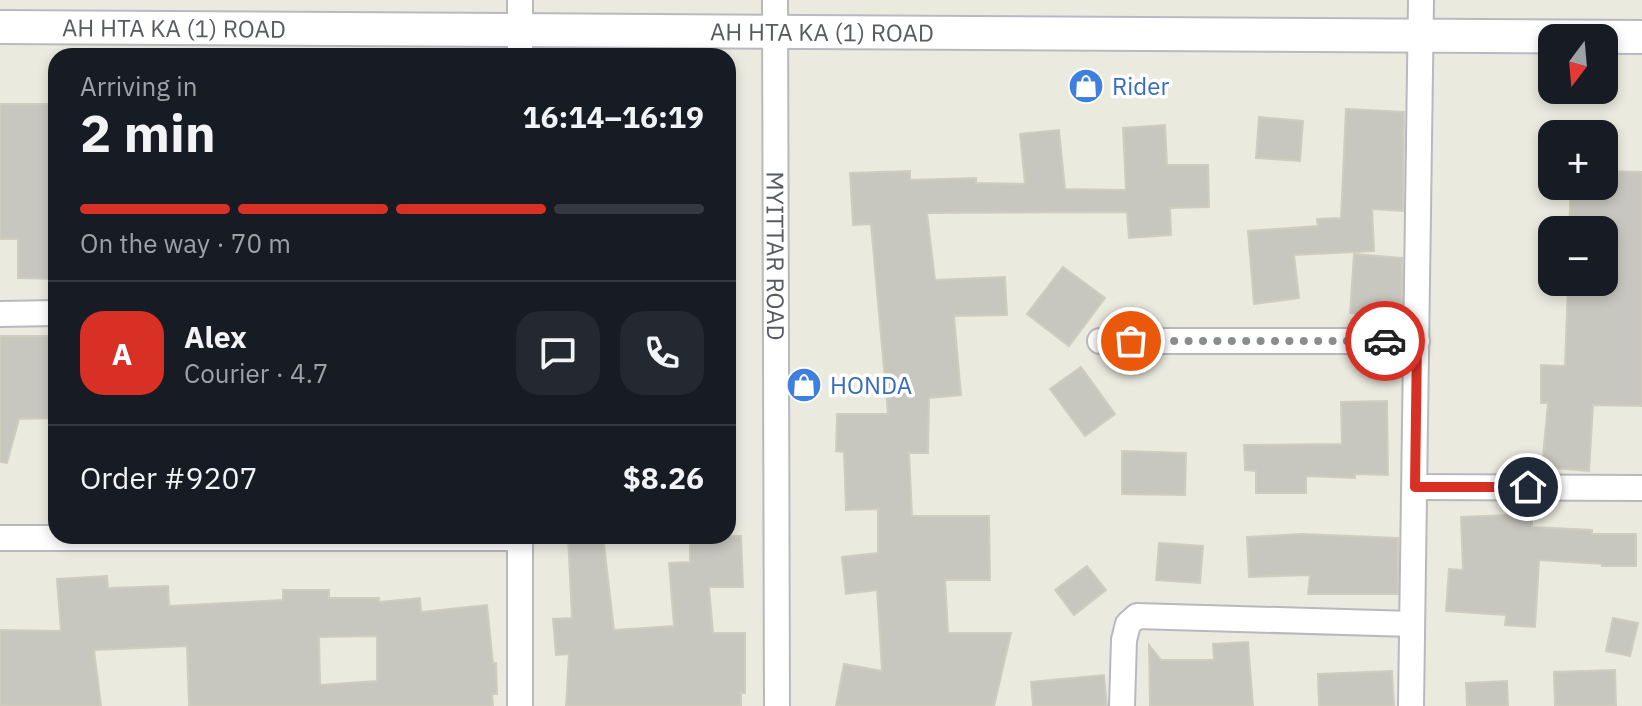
<!DOCTYPE html>
<meta charset="utf-8">
<style>
body{margin:0;font-family:"IBM Plex Sans",sans-serif;background:#242831;color:#f1f3f6;height:100vh;display:flex;flex-direction:column;font-size:30px;white-space:nowrap}
*{box-sizing:border-box;margin:0}
p{font-size:26px;color:#9ea1a6}
.icon{flex:none;width:44px;height:44px;fill:none;stroke:currentColor;stroke-width:2;stroke-linecap:round;stroke-linejoin:round}
.map{position:relative;flex:1;overflow:hidden}
.sheet{position:absolute;left:48px;top:48px;width:688px;height:496px;display:flex;flex-direction:column;background:#171b24;border-radius:24px;box-shadow:0 4px 12px #0003}
.sheet>*{flex:none}
.needle{width:52px;rotate:196deg}
.controls{position:absolute;left:1538px;top:24px;display:grid;gap:16px}
.controls a{display:grid;place-items:center;width:80px;height:80px;border-radius:16px;background:#171b24;box-shadow:0 4px 12px #0003;font-size:40px}
.pin{position:absolute;display:grid;place-items:center;width:68px;height:68px;color:#fff;margin:-34px;border:4px solid #fff;border-radius:50%;box-shadow:0 2px 8px #0007}
.courier{position:absolute;display:grid;place-items:center;width:80px;height:80px;margin:-40px;border:6px solid #d93025;border-radius:50%;background:#fff;color:#222;box-shadow:0 2px 10px #0007}
.headline em{font-style:normal;font-weight:700}
.headline div{display:flex;flex-direction:column-reverse}
.headline{display:flex;align-items:center;justify-content:space-between;height:136px;padding:0 32px}
h1{font-size:52px;font-weight:700;line-height:60px}
.bar{display:grid;grid-template-columns:repeat(4,1fr);gap:12px 8px;align-content:center;height:96px;padding:0 32px}
.bar i{height:10px;border-radius:6px;background:#363941}
.bar .selected{background:#d93025}
.bar p{grid-column:span 4}
.line{display:flex;align-items:center;gap:20px;padding:0 32px;border-top:2px solid #363941}
.line div{flex:1}
.round{display:grid;place-items:center;flex:none;width:84px;height:84px;border-radius:24px;background:#242831}
.map>svg:first-child{display:block}
.building{fill:#c8c7bf;stroke:#cfcdbe;stroke-width:2;fill-rule:evenodd}
.lines{fill:none;stroke-linecap:round;stroke-linejoin:round}
.street-casing{stroke:#b7b9be;stroke-width:28}
.secondary-casing{stroke:#b8bac1;stroke-width:36}
.street{stroke:#fff;stroke-width:24}
.secondary{stroke:#fff;stroke-width:32}
.done{stroke:#8b8d8c;stroke-width:8;stroke-dasharray:0 14.4}
.route{stroke:#d93025;stroke-width:10}
.labels{text-anchor:middle;dominant-baseline:central;stroke-width:7;stroke-linejoin:round;paint-order:stroke}
.street-label{font-size:24px;fill:#585b60;stroke:#fff}
.shop-label{font-size:24px;fill:#366cbe;stroke:#fff;text-anchor:start}
</style>
<div class="map">
<svg width="1642" height="706" viewBox="0 0 1642 706">
<rect width="100%" height="100%" fill="#ebeadf"/>
<g class="building">
<path d="M0 104H56V279L18 278V239H0Z"/>
<path d="M1346 109 1404 112 1403 211 1372 209 1374 251 1294 255 1299 298 1254 304 1248 231 1318 226 1317 219 1341 218Z"/>
<path d="M1259 117 1303 121 1300 161 1256 158Z"/>
<path d="M1165 125 1167 165H1208L1209 207 1170 208 1171 235 1129 238 1127 212 927 213 935 280 1005 277 1007 315 954 316 961 395 929 398 928 453H909L912 516H989L990 580H945L948 633H1011L994 706H836L844 664 882 671 877 590 846 594 842 557 878 553V509L846 510 844 452 836 451 837 414H888L871 224 853 225 850 173 910 171V180L976 178V183L1025 184 1020 134 1059 130 1065 189 1126 190 1123 128Z"/>
<path d="M1604 171 1642 172V406L1593 405 1589 471 1542 467 1548 403H1541V365L1565 366 1568 282H1604V230H1569L1571 186H1604Z"/>
<path d="M1354 254 1402 258V316L1350 313Z"/>
<path d="M1063 267 1105 298 1069 346 1027 314Z"/>
<path d="M0 336H55L56 418 19 419 7 463 0 462Z"/>
<path d="M1081 367 1115 414 1085 436 1050 389Z"/>
<path d="M1387 401 1388 475 1355 474V478L1306 476V493H1256V471L1245 470 1244 445 1342 444 1341 402Z"/>
<path d="M1122 451 1186 453 1185 495 1122 494Z"/>
<path d="M1532 514V527L1592 530V534H1636V566H1602V564L1539 560 1535 627 1505 625 1506 615 1446 611 1449 569 1463 570 1461 517Z"/>
<path d="M1302 534 1398 538V594H1308L1310 575 1249 577 1247 537Z"/>
<path d="M568 536H603L614 630 674 626 669 563 690 562V536H741L743 587H709L713 633H745V693H741V706H566L569 654 556 655 553 619 572 618Z"/>
<path d="M1159 543 1203 546 1200 583 1156 580Z"/>
<path d="M1087 566 1106 590 1074 615 1055 590Z"/>
<path d="M107 576 108 588 168 586 169 606 283 600V590H329V598H379V602L420 598 421 612 487 605 493 663H496L497 694H492L493 706H189L187 646 94 650 101 706H0V630L61 631 57 579ZM377 636V681L320 685 319 637Z"/>
<path d="M1613 618 1638 623 1630 656 1606 651Z"/>
<path d="M1248 642 1253 706H1150L1149 645 1161 660H1214L1213 644Z"/>
<path d="M1615 670 1616 706H1555L1554 672Z"/>
<path d="M1392 671 1394 706H1319L1318 674Z"/>
<path d="M1104 675 1107 706H1033L1031 682Z"/>
<path d="M1507 681 1508 706H1467L1466 683Z"/>
</g>
<g class="lines">
<defs>
<g id="street">
<path d="M520 0V56"/>
<path id="s1" d="M775 0 777 706"/>
<path d="M0 314 56 313"/>
<path d="M1100 341H1417"/>
<path d="M1415 487 1642 488"/>
<path d="M0 538H520"/>
<path d="M520 706V536"/>
<path d="M1122 706 1124 640 1128 624 1137 616 1412 624"/>
<path d="M1411 706 1421 0"/>
</g>
<g id="secondary">
<path id="s2" d="M0 27 1642 37"/>
</g>
</defs>
<use href="#street" class="street-casing"/>
<use href="#secondary" class="secondary-casing"/>
<use href="#street" class="street"/>
<use href="#secondary" class="secondary"/>
</g>
<g class="lines">
<path class="done" d="M1131 341H1385"/>
<path class="route" d="M1385 341H1417L1415 487H1528"/>
</g>
<defs>
<symbol id="shop-disc" viewBox="-11 -11 22 22"><circle r="9.5" fill="#3f7fe0" stroke="#fff"/><path d="M-5-2.5h2.3a2.7 3.5 0 0 1 5.4 0H5L5.5 6h-11ZM-1.5-2.5h3a1.5 2.3 0 0 0-3 0Z" fill="#fff"/></symbol>
</defs>
<g fill-rule="evenodd">
<use href="#shop-disc" x="1066" y="66" width="40" height="40"/>
<use href="#shop-disc" x="784" y="365" width="40" height="40"/>
</g>
<g class="labels">
<g class="street-label">
<text stroke="none"><textPath href="#s2" startOffset="174">AH HTA KA (1) ROAD</textPath></text>
<text stroke="none"><textPath href="#s2" startOffset="822">AH HTA KA (1) ROAD</textPath></text>
<text stroke="none"><textPath href="#s1" startOffset="256">MYITTAR ROAD</textPath></text>
</g>
<g class="shop-label">
<text x="1112" y="86">Rider</text>
<text x="830" y="385">HONDA</text>
</g>
</g>
</svg>
<div class="controls">
<a><svg class="needle" viewBox="-14 -14 28 28"><path d="M0-13l5 13h-10z" fill="#e53935"/><path d="M0 13l5-13h-10z" fill="#9ea1a6"/></svg></a>
<a>+</a>
<a>−</a>
</div>
<div class="pin" style="left:1131px;top:341px;background:#ea580c"><svg class="icon" aria-label="bag" viewBox="0 0 24 24"><path d="M5 8h14l-1 12H6zM9 8a3 3 0 0 1 6 0"/></svg></div>
<div class="pin" style="left:1528px;top:487px;background:#1f2937"><svg class="icon" aria-label="home" viewBox="0 0 24 24"><path d="M3 11l9-7 9 7M6 9v11h12V9"/></svg></div>
<div class="courier" style="left:1385px;top:341px"><svg class="icon" aria-label="car" viewBox="0 0 24 24"><path d="M5 17H2v-5l4-1 3-4h7l3 4 3 1v5h-3M9 17h6M6 11h13"/><circle cx="7" cy="17" r="2"/><circle cx="17" cy="17" r="2"/></svg></div>
<section class="sheet">
<div class="headline"><div><h1>2 min</h1><p>Arriving in</p></div><em>16:14–16:19</em></div>
<div class="bar"><i class="selected"></i><i class="selected"></i><i class="selected"></i><i></i><p>On the way · 70 m</p></div>
<div class="line" style="height:144px"><b class="round" style="background:#d93025;color:#fff">A</b><div><b>Alex</b><p>Courier · 4.7</p></div><a class="round"><svg class="icon" aria-label="chat" viewBox="0 0 24 24"><path d="M4 5h16v11H9l-5 4z"/></svg></a><a class="round"><svg class="icon" aria-label="phone" viewBox="0 0 24 24"><path d="M5 4h4l2 5-3 2q2 4 5 5l2-3 5 2v4C11 20 4 13 5 4z"/></svg></a></div>
<div class="line" style="height:104px"><div>Order #9207</div><b>$8.26</b></div>
</section>
</div>
